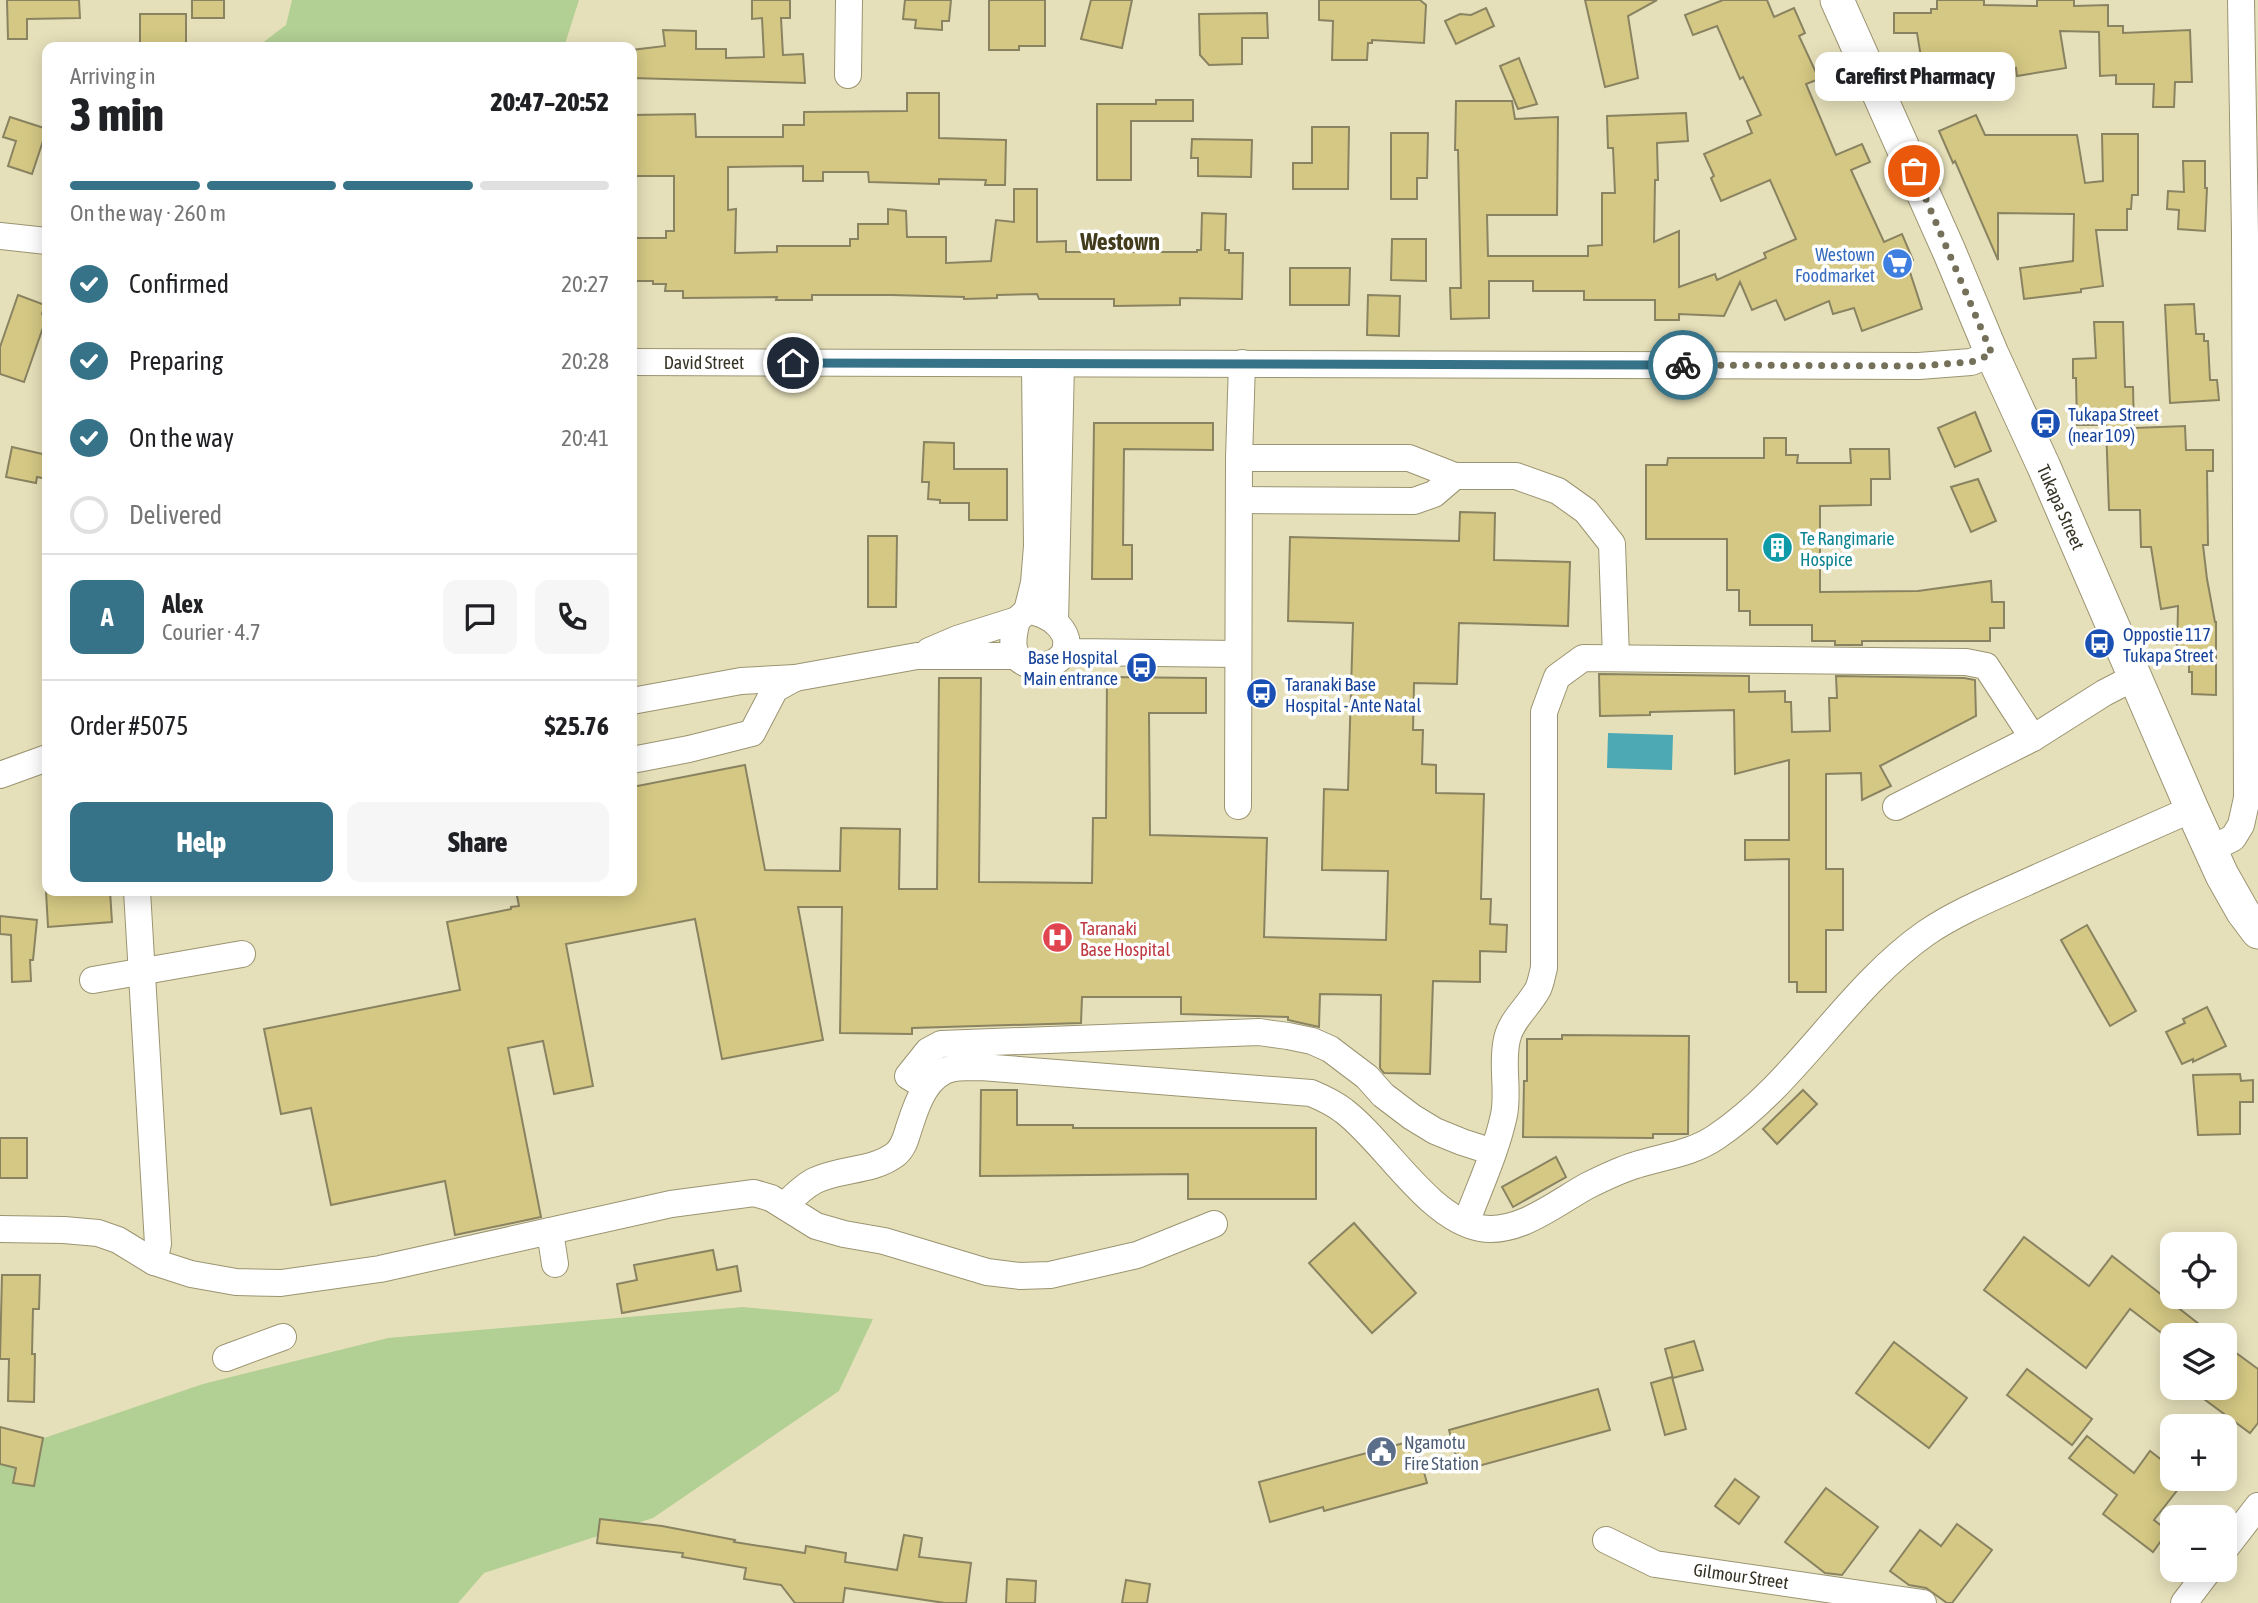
<!DOCTYPE html>
<meta charset="utf-8">
<style>
body{margin:0;font-family:"Asap Condensed",sans-serif;background:#f6f6f6;color:#202124;height:100vh;display:flex;flex-direction:column;font-size:26px;white-space:nowrap}
*{box-sizing:border-box;margin:0}
p{font-size:23px;color:#757577}
.icon{flex:none;width:38px;height:38px;fill:none;stroke:currentColor;stroke-width:2;stroke-linecap:round;stroke-linejoin:round}
.map{position:relative;flex:1;overflow:hidden}
.drawer{position:absolute;left:42px;top:42px;width:595px;height:854px;display:flex;flex-direction:column;background:#fff;border-radius:14px;box-shadow:0 4px 18px #0003}
.drawer>*{flex:none}
.tools{position:absolute;left:2160px;top:1232px;display:grid;gap:14px}
.tools a{display:grid;place-items:center;width:77px;height:77px;border-radius:14px;background:#fff;box-shadow:0 4px 18px #0003;font-size:35px}
.pin{position:absolute;display:grid;place-items:center;width:60px;height:60px;color:#fff;margin:-30px;border:4px solid #fff;border-radius:50%;box-shadow:0 2px 7px #0007}
.courier{position:absolute;display:grid;place-items:center;width:70px;height:70px;margin:-35px;border:5px solid #367389;border-radius:50%;background:#fff;color:#222;box-shadow:0 2px 9px #0007}
.bubble{position:absolute;height:49px;border-radius:14px;background:#fff;box-shadow:0 4px 18px #0003;font-size:23px;font-weight:800;line-height:49px;text-align:center}
.summary em{font-style:normal;font-weight:800}
.summary div{display:flex;flex-direction:column-reverse}
.summary{display:flex;align-items:center;justify-content:space-between;height:119px;padding:0 28px}
h1{font-size:46px;font-weight:800;line-height:52px}
.bar{display:grid;grid-template-columns:repeat(4,1fr);gap:10px 7px;align-content:center;height:84px;padding:0 28px}
.bar i{height:9px;border-radius:5px;background:#e0e0e0}
.bar .selected{background:#367389}
.bar p{grid-column:span 4}
.line{display:flex;align-items:center;gap:18px;padding:0 28px;border-top:2px solid #e0e0e0}
.line div{flex:1}
.round{display:grid;place-items:center;flex:none;width:74px;height:74px;border-radius:14px;background:#f6f6f6}
ol{padding:0 28px;list-style:none}
li{display:flex;align-items:center;gap:21px;height:77px}
li p{margin-inline-start:auto}
li .icon{padding:7px;border-radius:50%;background:#367389;color:#fff;stroke-width:4}
li:last-child{color:#757577}
li i{width:38px;height:38px;border:4px solid #e0e0e0;border-radius:50%}
.button{display:flex;gap:14px;margin-top:auto;padding:14px 28px}
.button a{flex:1;height:80px;border-radius:14px;background:#367389;color:#fff;font-size:28px;font-weight:800;line-height:80px;text-align:center}
.button a+a{background:#f6f6f6;color:#202124}
.map>svg:first-child{display:block}
.green{fill:#b2cf94}
.water{fill:#4da9b4}
.building{fill:#d5c884;stroke:#8a8361;stroke-width:2}
.lines{fill:none;stroke-linecap:round;stroke-linejoin:round}
.minor-casing{stroke:#9b9471;stroke-width:28}
.major-casing{stroke:#9b9471;stroke-width:35}
.minor{stroke:#fff;stroke-width:26}
.major{stroke:#fff;stroke-width:33}
.done{stroke:#747059;stroke-width:7;stroke-dasharray:0 12.6}
.route{stroke:#367389;stroke-width:9}
.labels{text-anchor:middle;dominant-baseline:central;stroke-width:7;stroke-linejoin:round;paint-order:stroke}
.shop-label{font-size:18px;fill:#366cbe;stroke:#fff;text-anchor:end}
.street-label{font-size:18px;fill:#363325;stroke:#fff}
.transit-label{font-size:18px;fill:#164399;stroke:#fff;text-anchor:start}
.culture-label{font-size:18px;fill:#0d838f;stroke:#fff;text-anchor:start}
.health-label{font-size:18px;fill:#be3a42;stroke:#fff;text-anchor:start}
.service-label{font-size:18px;fill:#4e5e75;stroke:#fff;text-anchor:start}
.district-label{font-size:24px;font-weight:bold;fill:#423c1c;stroke:#fff}
</style>
<div class="map">
<svg width="2258" height="1603" viewBox="0 0 2258 1603">
<rect width="100%" height="100%" fill="#e6e0ba"/>
<g class="green">
<path d="M292 0H579L564 47H257L286 25Z"/>
<path d="M743 1307 873 1319 839 1391 653 1518 484 1573 458 1603H0V1453L203 1384 388 1338Z"/>
</g>
<path class="water" d="M1608 733 1673 735 1672 770 1607 768Z"/>
<g class="building">
<path d="M7 0H79L80 18 27 19V39H8Z"/>
<rect x="192" y="0" width="32" height="18"/>
<path d="M752 0H790V18H781L783 55 803 54 805 83 632 78V50L665 46 663 30 696 31V49H726V58L764 57 762 18 752 19Z"/>
<path d="M905 0H951L949 21H942V30L915 28 916 20 903 19Z"/>
<path d="M989 0H1045V46H1019V50H989Z"/>
<path d="M1091 0H1132L1122 48 1081 39Z"/>
<path d="M1319 0H1420L1426 5 1424 43 1372 40V43H1368L1367 60H1332L1333 21 1319 20Z"/>
<path d="M1585 0H1657L1628 16 1638 78 1605 87Z"/>
<path d="M1723 0H1767L1774 17 1794 8 1805 33 1799 36 1819 79 1806 84 1836 155 1862 144 1870 162 1851 170 1884 242 1902 234 1913 260 1907 263 1922 309 1862 331 1854 308 1833 314 1829 301 1785 320 1776 300 1752 310 1740 282 1724 316 1679 314V320H1655V300H1584V291H1533V281H1489V318L1451 319 1450 288H1461L1458 150H1455L1456 101H1512L1515 119 1558 117 1557 215H1487L1488 256H1588V246L1602 245V193H1615L1613 148H1608L1607 116 1686 113 1688 141 1657 143 1658 180H1655L1654 242 1679 231V287L1715 274 1717 280 1766 258 1764 253 1796 239 1770 180 1721 201 1711 178 1714 176 1704 154 1752 133 1747 121 1761 115 1743 77 1740 79 1717 26 1693 35 1685 15Z"/>
<path d="M1937 0H1984V5L2037 6V0H2074V6L2108 5V26H2123V33L2190 30 2192 82H2175L2174 107H2153L2154 84H2116V75L2100 76 2099 32 2060 31 2066 68 2017 76 2016 68 1971 75 1970 68 1924 75 1917 33H1894V13H1931V9H1937Z"/>
<path d="M1486 8 1494 26 1456 44 1445 21 1460 14 1471 15Z"/>
<path d="M1267 13 1268 38H1242V64L1209 65 1200 55 1199 14Z"/>
<path d="M140 14H186V44L140 43Z"/>
<path d="M1519 58 1537 104 1518 109 1500 66Z"/>
<path d="M907 93H939V138L1006 140 1005 185H985L986 180 939 179V184L869 182 868 172H823V181H803V166L728 167V210L736 209 735 253 777 252V246H850V239H858V224H888V209L906 211 907 237H946V263L991 261 996 220 1014 222V189H1037V242L1066 241V252H1197V250H1201L1202 213 1226 214 1225 250H1229V253H1243L1242 299 1180 298V305L1114 306V299H1039L1037 294 997 295V298L964 299V297L892 295H812V300H776L777 297 683 298V291H665L666 284H653V281H632V238H666V231H674V176H632V115L695 114 696 137H783V125H804V112L907 111Z"/>
<path d="M1156 100H1193V121H1131V180H1097V104H1156Z"/>
<path d="M1976 115 1985 135H2077L2085 183 2103 181 2102 134H2138V195H2132L2131 209H2127V230H2096L2103 286 2081 289V292L2024 299 2020 268 2073 261 2074 214 1998 213V260L1955 161 1953 163 1939 131Z"/>
<path d="M10 117 47 129 32 174 8 166 16 141 3 137Z"/>
<path d="M1312 127H1349L1348 189H1293V163H1312Z"/>
<path d="M1391 133H1428L1427 178H1417V199H1391Z"/>
<path d="M1192 139 1252 140 1251 177 1198 176V158H1191Z"/>
<path d="M2183 161H2205V188H2207L2205 231 2178 229 2179 210 2167 209 2168 191 2184 192Z"/>
<path d="M1392 239H1426V281L1391 280Z"/>
<path d="M1290 268H1350L1349 305H1290Z"/>
<path d="M18 295 45 305 42 314 47 316 24 382 0 374V347Z"/>
<path d="M1368 295 1400 296 1399 336 1367 335Z"/>
<path d="M2194 304 2196 334H2204V341H2208L2210 380H2217L2219 400 2170 403 2165 305Z"/>
<path d="M2094 322H2123L2125 387H2133L2134 428 2185 426 2186 450H2213V471H2207L2208 545H2203L2207 579 2215 622H2216V695L2192 694V672H2189V656H2177L2178 606 2161 609 2151 547H2141L2140 510H2109L2106 425H2077L2076 378H2073V359L2096 358Z"/>
<path d="M1975 412 1991 451 1955 467 1938 428Z"/>
<path d="M1094 423H1213V450L1124 449 1123 545H1132V579H1092Z"/>
<path d="M1764 438H1786V455H1798L1797 463H1851L1850 449H1889L1890 479H1871V505L1820 506V592L1918 591 1991 581 1992 602H2004V628H1990V641H1862V645H1835V641H1812V625H1750V611H1739V590H1727V539H1646V465H1667L1668 458H1764Z"/>
<path d="M924 442 954 443V469H1007V520H969V503H940V500L928 499 929 482H922Z"/>
<path d="M12 447 47 455V479L37 477 36 483 6 477Z"/>
<path d="M1978 479 1996 521 1971 532 1951 487Z"/>
<path d="M1460 512 1495 513 1494 560 1570 562 1568 626 1459 623 1457 684 1414 683 1413 730H1423L1422 764 1436 765V793L1484 794 1481 899H1491L1490 924 1507 925 1506 952 1480 951V982L1433 981 1430 1074 1384 1073 1380 1068 1381 995 1320 994 1319 1027 1288 1020V1017L1181 1014V997H1082L1081 1023 912 1028V1034L840 1033 842 907H798L823 1040 722 1059 695 919 566 944 593 1086 554 1094 543 1041 508 1048 541 1217 455 1235 445 1181 331 1205 311 1108 281 1114 264 1029 460 990 447 922 511 909V907L519 906 516 891H632V787L745 765 765 870 840 871 841 828 900 829 899 889H937L939 678H981L979 882 1092 883 1093 818H1106L1107 677 1206 678V713H1149L1150 835 1267 838 1264 937 1386 940 1388 871 1322 870 1324 789 1348 790 1353 623 1288 621 1290 537 1459 541Z"/>
<path d="M868 536H897L896 607H868Z"/>
<path d="M1599 674 1749 676V692L1785 691V702H1791L1792 732 1830 731 1829 698H1837L1836 676 1964 678 1975 680 1976 716 1880 766 1891 786 1862 800 1861 773 1826 774V869H1843V930H1826V992H1797V982H1789V859L1745 860V840H1789V760L1735 774 1734 710 1650 712V715L1600 716Z"/>
<path d="M46 891H110L112 922 48 927Z"/>
<path d="M0 916 37 920 33 960H30L31 981 12 982 11 935 0 934Z"/>
<path d="M2087 925 2136 1011 2110 1026 2061 940Z"/>
<path d="M2207 1007 2226 1046 2193 1062V1059L2182 1064 2166 1032 2185 1023 2183 1019Z"/>
<path d="M1562 1035 1689 1036 1688 1134H1653V1138L1523 1137 1524 1081H1527V1039H1562Z"/>
<path d="M2240 1074 2241 1081 2253 1080V1102H2240V1134L2198 1135 2193 1075Z"/>
<path d="M981 1090H1017V1125H1073V1128H1316V1199H1188V1174L980 1176Z"/>
<path d="M1803 1090 1817 1104 1777 1144 1763 1129Z"/>
<rect x="0" y="1138" width="27" height="40"/>
<path d="M1556 1157 1566 1177 1513 1207 1502 1187Z"/>
<path d="M1354 1223 1416 1293 1372 1333 1309 1263Z"/>
<path d="M2024 1237 2089 1286 2112 1256 2213 1335H2164L2130 1309 2086 1368 1984 1290Z"/>
<path d="M713 1250 717 1270 737 1266 741 1291 622 1313 617 1284 637 1280 634 1265Z"/>
<path d="M2 1275H40L39 1309H33L32 1354H35L34 1402 8 1401 9 1359H0Z"/>
<path d="M1694 1341 1703 1370 1673 1378 1665 1349Z"/>
<path d="M1894 1342 1967 1398 1929 1448 1856 1393Z"/>
<path d="M2224 1344 2258 1369V1423L2250 1433 2189 1388H2224Z"/>
<path d="M2027 1369 2092 1419 2072 1445 2007 1395Z"/>
<path d="M1672 1377 1686 1429 1665 1435 1651 1383Z"/>
<path d="M1598 1389 1610 1430 1460 1471 1449 1430Z"/>
<path d="M0 1427 43 1438 34 1486 13 1483 16 1468 0 1464Z"/>
<path d="M2087 1436 2134 1473 2150 1451 2172 1468V1479H2186L2154 1520 2168 1531 2153 1552 2103 1514 2117 1495 2069 1458Z"/>
<path d="M1415 1440 1427 1483 1324 1511 1323 1507 1270 1522 1259 1482Z"/>
<path d="M1735 1479 1759 1497 1739 1524 1715 1506Z"/>
<path d="M1826 1488 1878 1527 1842 1575 1825 1573 1785 1542Z"/>
<path d="M600 1519 662 1526 735 1540 734 1542 805 1553 806 1546 846 1553 845 1562 897 1570 904 1535 922 1538 919 1557 971 1563 966 1603H945L845 1588 843 1603H795L781 1585 744 1579 746 1568 682 1557 683 1553 597 1543Z"/>
<path d="M1957 1524 1992 1550 1952 1603H1947L1926 1588 1909 1585 1890 1571 1920 1530 1941 1546Z"/>
<path d="M1007 1579 1036 1581 1035 1603H1006Z"/>
<path d="M1126 1580 1150 1584 1147 1603H1122Z"/>
</g>
<g class="lines">
<defs>
<g id="minor">
<path d="M848 75 849 0"/>
<path d="M0 236 47 241"/>
<path d="M632 362 1919 366 1971 362 1992 354"/>
<path d="M1239 458H1409L1455 476H1516L1558 491 1586 511 1612 544 1616 658"/>
<path d="M1239 500 1414 501 1434 494 1455 476"/>
<path d="M1027 611 1034 583 1037 546 1035 364"/>
<path d="M1027 611C1037 611 1050 617 1057 624 1092 661 1021 684 1014 648 1012 639 1015 629 1017 620Z"/>
<path d="M1055 622 1061 364"/>
<path d="M1066 646 1074 652 1238 654"/>
<path d="M929 651 957 639 1017 620"/>
<path d="M632 701 741 681 795 678 917 656H1017"/>
<path d="M632 760 689 749 752 733 775 689 795 678"/>
<path d="M0 775 47 758"/>
<path d="M1238 806 1239 458 1242 363"/>
<path d="M1896 807 2033 738 2104 693 2135 677"/>
<path d="M2211 849 2233 838 2241 825 2247 798 2245 234 2241 0"/>
<path d="M137 891 158 1244 154 1262"/>
<path d="M93 980 242 954"/>
<path d="M926 1087 908 1076 928 1051 941 1044 1259 1032 1288 1036 1312 1041 1330 1049 1367 1077 1383 1095 1412 1117 1435 1131 1462 1142 1493 1152"/>
<path d="M785 1205C794 1196 803 1187 814 1181 839 1168 873 1172 896 1154 905 1146 906 1136 910 1125 917 1103 927 1073 954 1068 962 1067 972 1067 981 1067L1311 1093C1323 1098 1334 1103 1344 1111 1385 1142 1428 1218 1480 1228 1518 1235 1556 1203 1587 1186 1603 1178 1619 1170 1636 1165 1664 1156 1691 1154 1716 1137 1798 1082 1845 990 1926 933 1960 910 1999 895 2036 878 2088 855 2140 832 2192 809"/>
<path d="M1466 1223C1479 1188 1496 1152 1504 1115 1509 1090 1501 1064 1507 1039 1511 1020 1529 1006 1538 989 1541 983 1542 975 1544 968V712L1557 677 1583 658 1966 662 1986 666 2033 738"/>
<path d="M0 1229 64 1230 98 1233 118 1240 154 1262 191 1274 236 1282 281 1283 380 1269 671 1204 754 1193 771 1198 816 1226 844 1234 884 1241 987 1272 1020 1276 1050 1275 1137 1255 1214 1224"/>
<path d="M550 1231 555 1264"/>
<path d="M226 1358 283 1337"/>
<path d="M1606 1540 1655 1564 1923 1603"/>
<path d="M2224 1550 2258 1506"/>
<path d="M2184 1603 2209 1570"/>
</g>
<path id="major" d="M1837 0 1949 251 1992 354 2044 467 2192 809 2222 875 2243 912 2258 932"/>
</defs>
<use href="#minor" class="minor-casing"/>
<use href="#major" class="major-casing"/>
<use href="#minor" class="minor"/>
<use href="#major" class="major"/>
</g>
<g class="lines">
<path class="done" d="M1683 365 1919 366 1971 362 1992 354 1914 171"/>
<path class="route" d="M793 363 1683 365"/>
</g>
<defs>
<symbol id="supermarket-disc" viewBox="-11 -11 22 22"><circle r="9.5" fill="#3f7fe0" stroke="#fff"/><path d="M-6-5.5h2.5l.6 2H6L4.5 2H-2.5L-4.4-4H-6ZM-1.5 3.2a1.3 1.3 0 1 0 .1 0ZM3 3.2a1.3 1.3 0 1 0 .1 0Z" fill="#fff"/></symbol>
<symbol id="bus-disc" viewBox="-11 -11 22 22"><circle r="9.5" fill="#1a4fb4" stroke="#fff"/><path d="M-5-6H5V4H4V6H2V4H-2V6H-4V4H-5ZM-3.5-4V0h7V-4ZM-3.5 1.2v1.5H-2V1.2ZM2 1.2v1.5H3.5V1.2Z" fill="#fff"/></symbol>
<symbol id="building-disc" viewBox="-11 -11 22 22"><circle r="9.5" fill="#0f9aa8" stroke="#fff"/><path d="M-4-6H4V6H1V3H-1V6H-4ZM-2.5-4.3h1.7v1.8h-1.7ZM.8-4.3h1.7v1.8H.8ZM-2.5-1h1.7V.8h-1.7ZM.8-1h1.7V.8H.8Z" fill="#fff"/></symbol>
<symbol id="hospital-disc" viewBox="-11 -11 22 22"><circle r="9.5" fill="#e0444e" stroke="#fff"/><path d="M-5-5h3v3.5h4V-5h3V5h-3V1.5h-4V5h-3Z" fill="#fff"/></symbol>
<symbol id="civic-disc" viewBox="-11 -11 22 22"><circle r="9.5" fill="#5c6f8a" stroke="#fff"/><path d="M-.6-6.5H3V-4.5H.6V-3L4-1V1h2V6H-6V1h2V-1L-.6-3ZM-1.2 2.5V6h2.4V2.5Z" fill="#fff"/></symbol>
</defs>
<g fill-rule="evenodd">
<use href="#supermarket-disc" x="1880" y="246" width="35" height="35"/>
<use href="#bus-disc" x="2028" y="406" width="35" height="35"/>
<use href="#building-disc" x="1760" y="530" width="35" height="35"/>
<use href="#bus-disc" x="2082" y="626" width="35" height="35"/>
<use href="#bus-disc" x="1124" y="650" width="35" height="35"/>
<use href="#bus-disc" x="1244" y="676" width="35" height="35"/>
<use href="#hospital-disc" x="1040" y="920" width="35" height="35"/>
<use href="#civic-disc" x="1364" y="1434" width="35" height="35"/>
</g>
<g class="labels">
<g class="shop-label">
<text x="1875" y="254">Westown<tspan x="1875" dy="21">Foodmarket</tspan></text>
</g>
<g class="street-label">
<text x="704" y="362">David Street</text>
<text transform="translate(2061 507) rotate(66)">Tukapa Street</text>
<text transform="translate(1741 1576) rotate(8)">Gilmour Street</text>
</g>
<g class="transit-label">
<text x="2068" y="414">Tukapa Street<tspan x="2068" dy="21">(near 109)</tspan></text>
<text x="2123" y="634">Oppostie 117<tspan x="2123" dy="21">Tukapa Street</tspan></text>
<text x="1118" y="657" text-anchor="end">Base Hospital<tspan x="1118" dy="21">Main entrance</tspan></text>
<text x="1285" y="684">Taranaki Base<tspan x="1285" dy="21">Hospital - Ante Natal</tspan></text>
</g>
<g class="culture-label">
<text x="1800" y="538">Te Rangimarie<tspan x="1800" dy="21">Hospice</tspan></text>
</g>
<g class="health-label">
<text x="1080" y="928">Taranaki<tspan x="1080" dy="21">Base Hospital</tspan></text>
</g>
<g class="service-label">
<text x="1404" y="1442">Ngamotu<tspan x="1404" dy="21">Fire Station</tspan></text>
</g>
<g class="district-label">
<text x="1120" y="241">Westown</text>
</g>
</g>
</svg>
<div class="tools">
<a><svg class="icon" aria-label="locate" viewBox="0 0 24 24"><circle cx="12" cy="12" r="6"/><path d="M12 2v4M12 18v4M2 12h4M18 12h4"/></svg></a>
<a><svg class="icon" aria-label="layers" viewBox="0 0 24 24"><path d="M12 4l9 5-9 5-9-5zM3 14l9 5 9-5"/></svg></a>
<a>+</a>
<a>−</a>
</div>
<div class="pin" style="left:1914px;top:171px;background:#ea580c"><svg class="icon" aria-label="bag" viewBox="0 0 24 24"><path d="M5 8h14l-1 12H6zM9 8a3 3 0 0 1 6 0"/></svg></div>
<div class="pin" style="left:793px;top:363px;background:#1f2937"><svg class="icon" aria-label="home" viewBox="0 0 24 24"><path d="M3 11l9-7 9 7M6 9v11h12V9"/></svg></div>
<div class="courier" style="left:1683px;top:365px"><svg class="icon" aria-label="bike" viewBox="0 0 24 24"><circle cx="6" cy="16" r="4"/><circle cx="18" cy="16" r="4"/><path d="M6 16l4-8h5l3 8M10 8l3 8H6M13 5h3"/></svg></div>
<div class="bubble" style="left:1815px;top:52px;width:200px">Carefirst Pharmacy</div>
<section class="drawer">
<div class="summary"><div><h1>3 min</h1><p>Arriving in</p></div><em>20:47–20:52</em></div>
<div class="bar"><i class="selected"></i><i class="selected"></i><i class="selected"></i><i></i><p>On the way · 260 m</p></div>
<ol>
<li><svg class="icon" aria-label="check" viewBox="0 0 24 24"><path d="M5 12l5 5 9-10"/></svg>Confirmed<p>20:27</p></li>
<li><svg class="icon" aria-label="check" viewBox="0 0 24 24"><path d="M5 12l5 5 9-10"/></svg>Preparing<p>20:28</p></li>
<li><svg class="icon" aria-label="check" viewBox="0 0 24 24"><path d="M5 12l5 5 9-10"/></svg>On the way<p>20:41</p></li>
<li><i></i>Delivered</li>
</ol>
<div class="line" style="height:126px"><b class="round" style="background:#367389;color:#fff">A</b><div><b>Alex</b><p>Courier · 4.7</p></div><a class="round"><svg class="icon" aria-label="chat" viewBox="0 0 24 24"><path d="M4 5h16v11H9l-5 4z"/></svg></a><a class="round"><svg class="icon" aria-label="phone" viewBox="0 0 24 24"><path d="M5 4h4l2 5-3 2q2 4 5 5l2-3 5 2v4C11 20 4 13 5 4z"/></svg></a></div>
<div class="line" style="height:91px"><div>Order #5075</div><b>$25.76</b></div>
<div class="button"><a>Help</a><a>Share</a></div>
</section>
</div>
